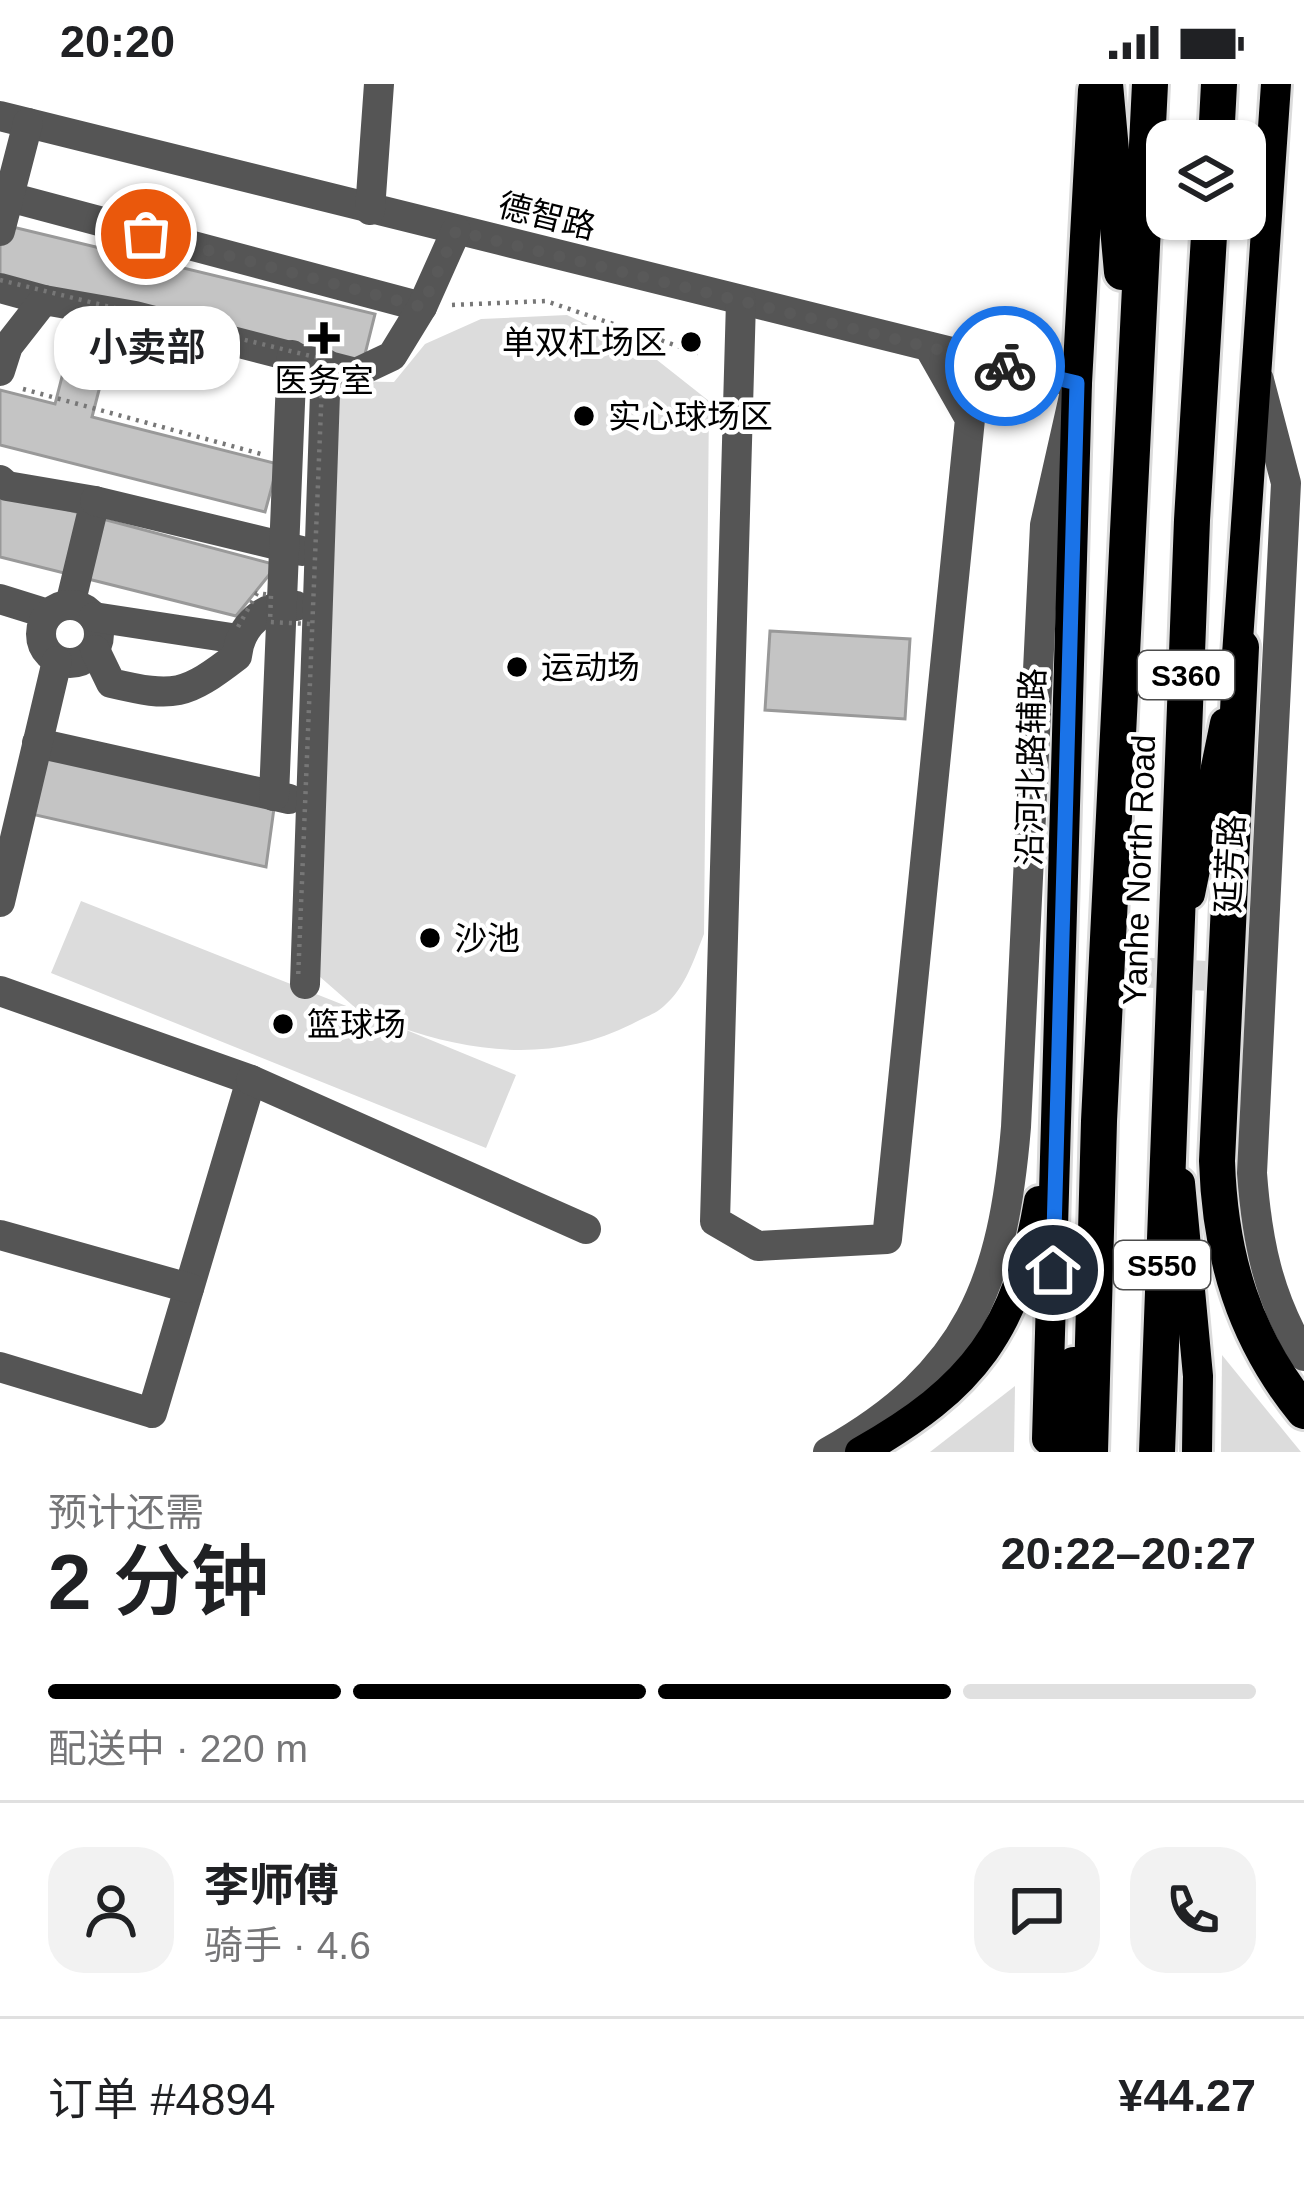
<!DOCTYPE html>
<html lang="zh">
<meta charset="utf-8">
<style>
body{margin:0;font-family:Arial,"Noto Sans SC",sans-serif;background:#f2f2f2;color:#202124;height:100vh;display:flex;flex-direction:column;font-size:45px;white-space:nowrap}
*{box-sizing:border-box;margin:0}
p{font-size:39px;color:#757577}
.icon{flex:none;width:66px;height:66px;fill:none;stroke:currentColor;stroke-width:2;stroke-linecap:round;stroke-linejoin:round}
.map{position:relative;height:1368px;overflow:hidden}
.drawer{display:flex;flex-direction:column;background:#fff;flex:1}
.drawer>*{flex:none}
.controls{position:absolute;left:1146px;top:36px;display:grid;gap:24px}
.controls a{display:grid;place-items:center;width:120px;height:120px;border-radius:24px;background:#fff;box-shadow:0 3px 9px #0004;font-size:60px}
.pin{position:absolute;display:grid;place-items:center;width:102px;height:102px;color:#fff;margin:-51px;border:6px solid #fff;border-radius:50%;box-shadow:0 3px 12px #0007}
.courier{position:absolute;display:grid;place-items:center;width:120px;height:120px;margin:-60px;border:9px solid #1a73e8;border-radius:50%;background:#fff;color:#222;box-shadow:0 3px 15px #0007}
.bubble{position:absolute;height:84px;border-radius:36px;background:#fff;box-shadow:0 3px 9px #0004;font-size:39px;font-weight:600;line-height:84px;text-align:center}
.head em{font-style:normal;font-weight:600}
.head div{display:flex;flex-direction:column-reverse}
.head{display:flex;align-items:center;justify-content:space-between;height:204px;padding:0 48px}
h1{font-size:78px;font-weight:600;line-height:90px}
.bar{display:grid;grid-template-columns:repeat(4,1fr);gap:18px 12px;align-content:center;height:144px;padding:0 48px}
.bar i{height:15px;border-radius:9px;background:#e0e0e0}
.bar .selected{background:#000}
.bar p{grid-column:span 4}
.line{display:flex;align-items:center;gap:30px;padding:0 48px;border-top:3px solid #e0e0e0}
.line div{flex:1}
.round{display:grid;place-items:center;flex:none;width:126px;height:126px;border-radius:36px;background:#f2f2f2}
.status{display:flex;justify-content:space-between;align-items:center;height:84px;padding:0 60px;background:#fff;direction:ltr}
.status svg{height:33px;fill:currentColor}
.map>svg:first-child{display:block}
.green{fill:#dcdcdc}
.building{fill:#c4c4c4;stroke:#999;stroke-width:3}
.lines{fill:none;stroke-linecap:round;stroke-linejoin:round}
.minor-tunnel{stroke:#d9d9d9;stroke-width:30;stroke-dasharray:30 15;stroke-linecap:butt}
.major-casing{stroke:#dbdbdb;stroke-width:36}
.highway-casing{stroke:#dbdbdb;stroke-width:42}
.path{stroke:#777;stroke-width:4.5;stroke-dasharray:3 6;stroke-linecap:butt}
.minor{stroke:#555;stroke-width:30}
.major{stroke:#000;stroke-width:30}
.highway{stroke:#000;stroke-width:36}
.path-bridge{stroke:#777;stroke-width:4.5;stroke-dasharray:3 6;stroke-linecap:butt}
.done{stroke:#595959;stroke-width:12;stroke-dasharray:0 21.6}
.route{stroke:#1a73e8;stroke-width:15}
.poi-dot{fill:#000;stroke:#fff;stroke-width:4.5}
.labels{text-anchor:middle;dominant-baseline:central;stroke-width:9;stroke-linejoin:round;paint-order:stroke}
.shield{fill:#fff;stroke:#4c4c4c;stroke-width:3}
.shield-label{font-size:30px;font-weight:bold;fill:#000}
.street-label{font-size:33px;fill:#000;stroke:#fff}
.poi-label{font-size:33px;fill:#000;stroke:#fff;text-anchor:start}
</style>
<div class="status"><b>20:20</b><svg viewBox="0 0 49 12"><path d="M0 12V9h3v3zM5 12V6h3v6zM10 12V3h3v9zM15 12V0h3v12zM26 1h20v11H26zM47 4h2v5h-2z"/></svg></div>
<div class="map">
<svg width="1304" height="1368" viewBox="0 0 1304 1368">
<rect width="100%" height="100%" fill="#fff"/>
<g class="green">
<path d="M567 231 652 272 709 317 704 850C694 875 686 903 664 922 656 930 642 934 632 940 557 978 476 970 399 943L516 991 486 1064 51 889 81 817 359 927 319 892 333 297 394 298 425 260 481 235Z"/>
<path d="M1222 1271 1301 1368H1221Z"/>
<path d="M1015 1302 1014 1368H930Z"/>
</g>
<g class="building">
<path d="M0 140 375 230 362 282 0 196Z"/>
<path d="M82 215 120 225 92 333 278 380 265 428 0 361V306L55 320Z"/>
<path d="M0 408 277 481 236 532 0 473Z"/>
<path d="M770 547 910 555 905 635 765 626Z"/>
<path d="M47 667 275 717 266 783 31 730Z"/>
</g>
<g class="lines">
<path class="minor-tunnel" d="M1046 883 1245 894"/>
<defs>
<g id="major">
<path d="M1236 586 1276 0"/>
<path d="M1190 810 1225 639"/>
<path d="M1180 1099 1198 1292 1197 1368"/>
<path d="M1047 1355 1077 299 1093 6"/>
<path d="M860 1368C974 1304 1017 1246 1039 1117"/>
</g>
<g id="highway">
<path d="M1105 0 1122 188"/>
<path d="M1216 57 1219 0"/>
<path d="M1241 563 1217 1077C1220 1172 1244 1253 1304 1327"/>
<path d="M1057 1368 1074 1281"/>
<path d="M1090 1368 1099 1037 1150 0"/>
<path d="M1157 1368 1192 436 1210 135"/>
</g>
</defs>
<use href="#major" class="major-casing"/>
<use href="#highway" class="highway-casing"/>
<g class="path">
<path d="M452 221 546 217 698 269"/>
<path d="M23 305 261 370"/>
</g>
<g class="minor">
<path d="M0 32 1077 299 1045 441 1016 1043C1003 1198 970 1288 828 1368"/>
<path d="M9 113 422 223"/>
<path d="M370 126 379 0"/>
<path d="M0 147 28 39"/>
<path d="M0 204 44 216"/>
<path d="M741 217 715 1137 758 1162 887 1155 970 335 929 263"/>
<path d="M0 287 8 262 44 216 135 232 356 289 392 272 422 223 456 147"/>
<path d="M1259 296 1286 399 1252 1089C1257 1157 1268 1213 1304 1272"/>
<path d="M0 396 7 402 95 417 70 521"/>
<path d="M95 417 302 467"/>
<path d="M0 515 48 530"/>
<circle cx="70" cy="550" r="29"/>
<path d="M94 533 238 555"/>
<path d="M95 566 111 599C175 614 185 612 237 572 240 541 265 519 296 522"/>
<path d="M37 659 289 715"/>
<path d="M274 712 292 271"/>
<path d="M0 818 57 577"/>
<path d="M305 900 326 280"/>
<path d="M0 907 251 996 152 1329 0 1283"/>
<path d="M251 996 586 1145"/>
<path d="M0 1151 189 1204"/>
</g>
<use href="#major" class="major"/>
<use href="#highway" class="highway"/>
<g class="path-bridge">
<path d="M0 196 323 275 298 896"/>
<path d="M238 543 257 509 271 511 270 538 310 540"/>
</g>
</g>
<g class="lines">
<path class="done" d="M146 150 422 223 456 147 1005 282"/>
<path class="route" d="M1005 282 1077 299 1053 1186"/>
</g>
<g class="poi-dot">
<path d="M318 236h12v12h12v12h-12v12h-12v-12h-12v-12h12z"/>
<circle cx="691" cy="258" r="12"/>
<circle cx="584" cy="332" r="12"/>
<circle cx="517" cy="583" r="12"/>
<circle cx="430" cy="854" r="12"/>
<circle cx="283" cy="940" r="12"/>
</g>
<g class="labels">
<g class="shield">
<rect x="1138" y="567" width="96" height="48" rx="9"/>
<rect x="1114" y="1157" width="96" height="48" rx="9"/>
</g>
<g class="shield-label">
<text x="1186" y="591">S360</text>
<text x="1162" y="1181">S550</text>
</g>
<g class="street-label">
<text transform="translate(547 132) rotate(14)">德智路</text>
<text transform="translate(1031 683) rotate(-89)">沿河北路辅路</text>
<text transform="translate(1230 780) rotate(-87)">延芳路</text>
<text transform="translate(1139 786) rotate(-88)">Yanhe North Road</text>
</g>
<g class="poi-label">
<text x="667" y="258" text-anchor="end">单双杠场区</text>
<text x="324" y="296" text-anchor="middle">医务室</text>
<text x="608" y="332">实心球场区</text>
<text x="541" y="583">运动场</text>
<text x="454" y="854">沙池</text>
<text x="307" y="940">篮球场</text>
</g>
</g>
</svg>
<div class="controls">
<a><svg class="icon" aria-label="layers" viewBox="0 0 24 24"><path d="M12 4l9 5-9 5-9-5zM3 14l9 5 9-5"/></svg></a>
</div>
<div class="pin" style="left:146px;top:150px;background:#ea580c"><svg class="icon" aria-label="bag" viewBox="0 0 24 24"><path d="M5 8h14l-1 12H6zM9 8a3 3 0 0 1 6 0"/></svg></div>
<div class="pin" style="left:1053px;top:1186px;background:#1f2937"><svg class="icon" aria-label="home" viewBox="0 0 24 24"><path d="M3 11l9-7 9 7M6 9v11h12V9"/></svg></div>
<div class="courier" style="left:1005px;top:282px"><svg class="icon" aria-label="bike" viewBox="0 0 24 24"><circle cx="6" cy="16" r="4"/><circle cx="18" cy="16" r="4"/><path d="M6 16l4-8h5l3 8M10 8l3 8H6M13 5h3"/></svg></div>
<div class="bubble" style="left:54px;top:222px;width:186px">小卖部</div>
</div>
<section class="drawer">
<div class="head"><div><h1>2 分钟</h1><p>预计还需</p></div><em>20:22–20:27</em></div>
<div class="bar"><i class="selected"></i><i class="selected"></i><i class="selected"></i><i></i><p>配送中 · 220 m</p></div>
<div class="line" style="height:216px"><a class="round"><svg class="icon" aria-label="person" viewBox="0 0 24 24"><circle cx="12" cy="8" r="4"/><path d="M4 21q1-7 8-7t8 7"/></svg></a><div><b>李师傅</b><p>骑手 · 4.6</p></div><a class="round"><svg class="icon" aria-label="chat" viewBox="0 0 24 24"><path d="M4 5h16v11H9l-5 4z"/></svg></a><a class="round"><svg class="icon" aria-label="phone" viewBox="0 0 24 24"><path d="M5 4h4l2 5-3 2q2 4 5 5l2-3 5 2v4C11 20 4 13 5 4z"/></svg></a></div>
<div class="line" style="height:156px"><div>订单 #4894</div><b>¥44.27</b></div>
</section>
